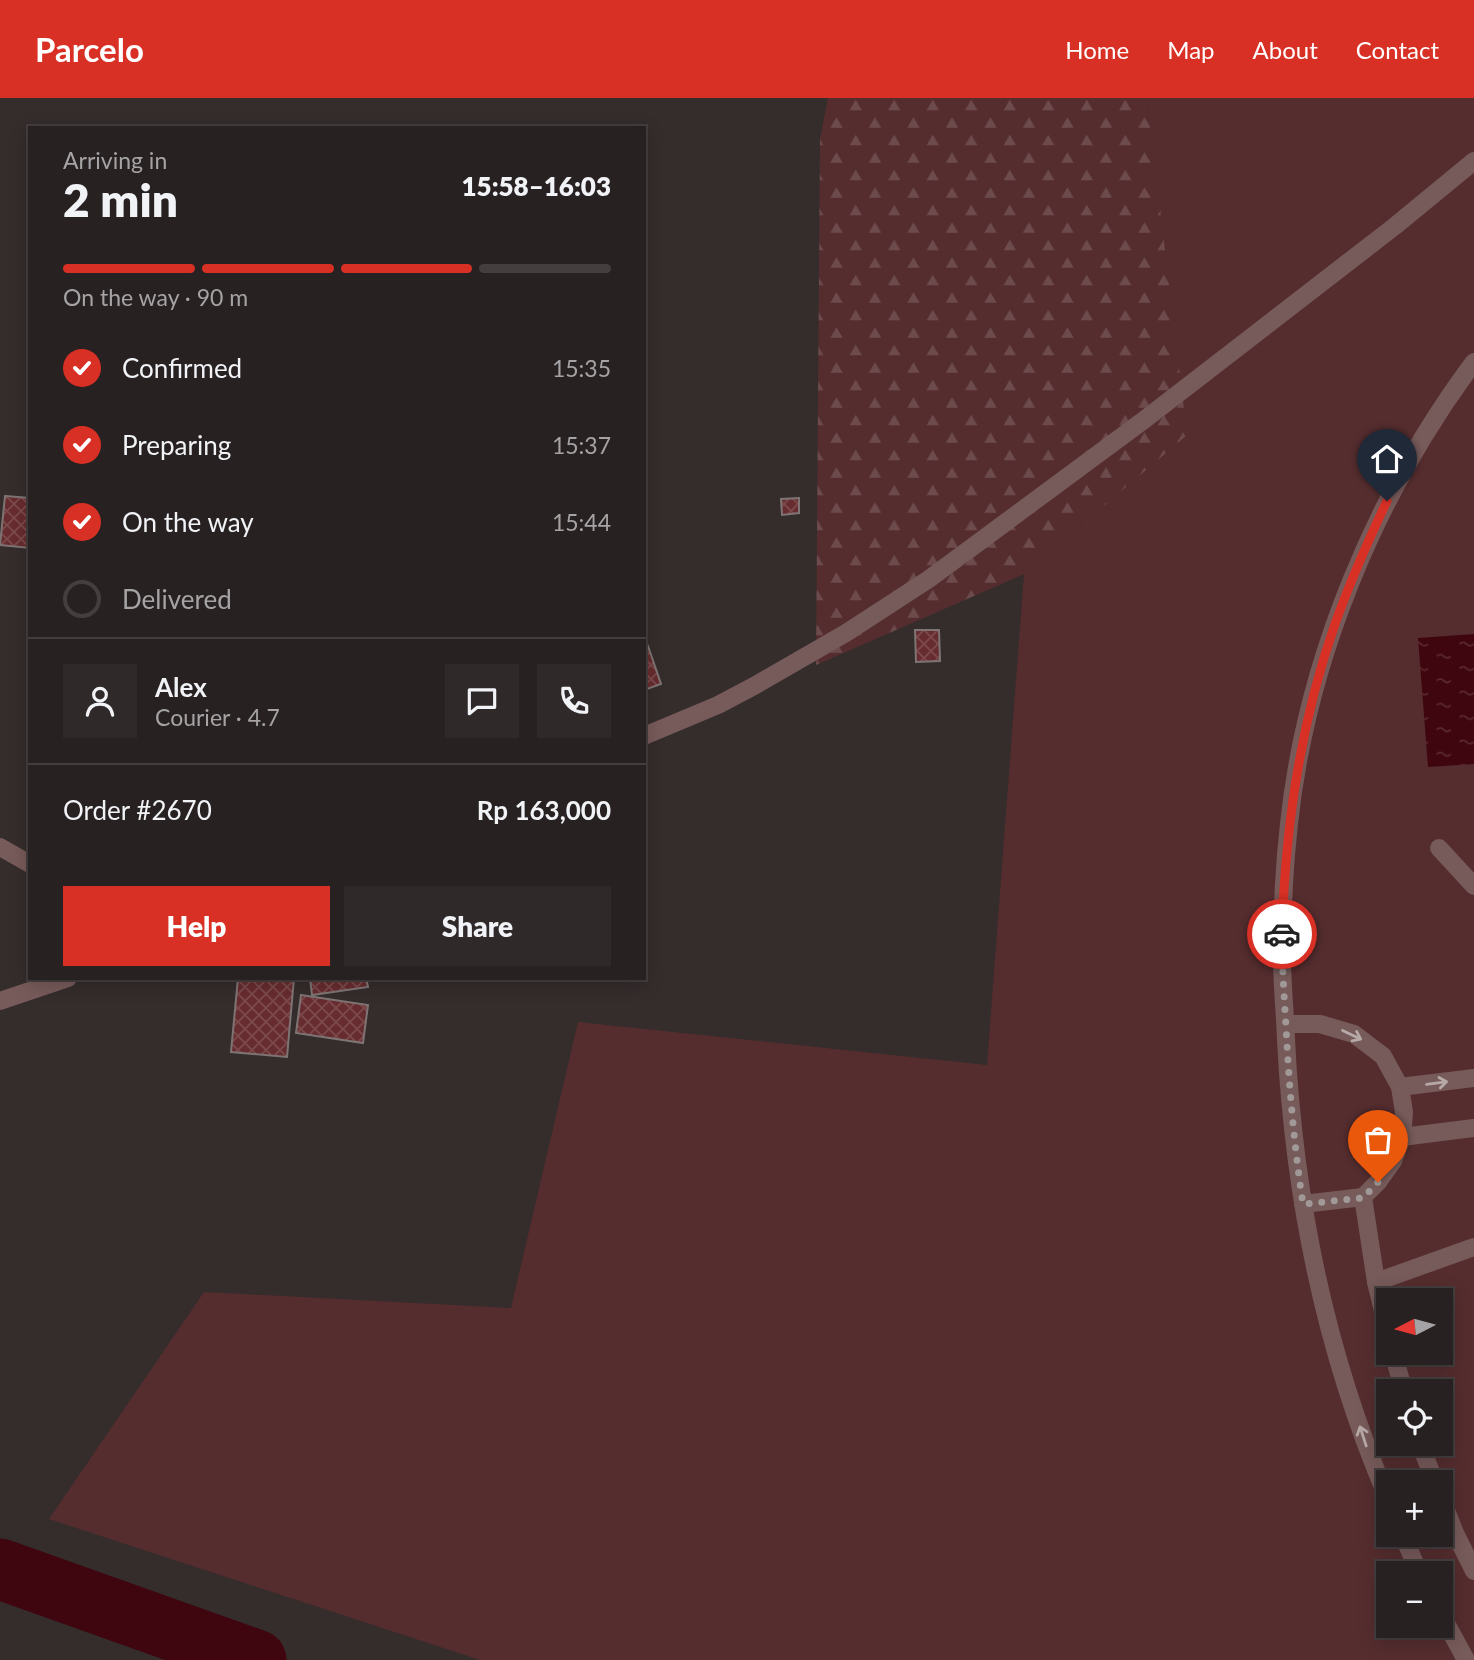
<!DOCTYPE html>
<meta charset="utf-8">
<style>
body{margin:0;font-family:Lato,sans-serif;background:#30292a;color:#f1f3f6;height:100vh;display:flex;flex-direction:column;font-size:26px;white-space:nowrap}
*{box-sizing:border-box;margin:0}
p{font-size:23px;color:#a5a3a5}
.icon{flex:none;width:38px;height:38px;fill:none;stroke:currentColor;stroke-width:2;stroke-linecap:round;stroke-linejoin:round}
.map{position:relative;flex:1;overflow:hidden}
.details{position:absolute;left:28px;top:28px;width:618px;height:854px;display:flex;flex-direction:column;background:#282121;border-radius:0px;box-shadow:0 4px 18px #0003,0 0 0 2px #443e3f}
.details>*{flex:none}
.needle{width:46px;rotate:264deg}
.buttons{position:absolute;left:1376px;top:1190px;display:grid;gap:14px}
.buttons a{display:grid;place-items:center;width:77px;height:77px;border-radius:0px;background:#282121;box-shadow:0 4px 18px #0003,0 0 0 2px #443e3f;font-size:35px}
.pin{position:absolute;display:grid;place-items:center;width:60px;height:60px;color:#fff;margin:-72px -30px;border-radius:50% 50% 50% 0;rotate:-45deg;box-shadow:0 0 7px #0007}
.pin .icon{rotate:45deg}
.courier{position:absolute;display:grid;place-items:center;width:70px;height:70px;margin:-35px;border:5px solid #d93025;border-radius:50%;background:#fff;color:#222;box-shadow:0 2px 9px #0007}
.headline em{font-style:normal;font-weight:800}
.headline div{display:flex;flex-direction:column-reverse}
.headline{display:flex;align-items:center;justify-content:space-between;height:119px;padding:0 35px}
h1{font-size:46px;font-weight:800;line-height:52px}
.bar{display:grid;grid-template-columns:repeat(4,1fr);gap:10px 7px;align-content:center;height:84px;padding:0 35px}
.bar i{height:9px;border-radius:5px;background:#443e3f}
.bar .on{background:#d93025}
.bar p{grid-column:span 4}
.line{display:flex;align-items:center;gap:18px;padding:0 35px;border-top:2px solid #443e3f}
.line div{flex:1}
.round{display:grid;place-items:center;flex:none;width:74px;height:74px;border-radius:0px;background:#30292a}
ol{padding:0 35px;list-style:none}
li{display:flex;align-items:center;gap:21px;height:77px}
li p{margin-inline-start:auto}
li .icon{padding:7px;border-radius:50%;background:#d93025;color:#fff;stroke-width:4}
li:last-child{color:#a5a3a5}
li i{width:38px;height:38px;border:4px solid #443e3f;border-radius:50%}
.action{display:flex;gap:14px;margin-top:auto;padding:14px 35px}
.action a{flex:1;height:80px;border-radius:0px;background:#d93025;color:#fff;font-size:28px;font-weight:800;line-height:80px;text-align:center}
.action a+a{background:#30292a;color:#f1f3f6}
header{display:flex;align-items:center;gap:42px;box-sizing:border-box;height:98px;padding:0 35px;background:#d93025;color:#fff}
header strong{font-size:33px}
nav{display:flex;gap:38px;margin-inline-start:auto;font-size:24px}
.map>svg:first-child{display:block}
.grass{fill:#552d2f;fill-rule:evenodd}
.forest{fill:url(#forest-firs)}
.water{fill:url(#water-ripples)}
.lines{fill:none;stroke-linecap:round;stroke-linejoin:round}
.river{stroke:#3f060f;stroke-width:61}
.building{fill:url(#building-cross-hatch);stroke:#7f7474;stroke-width:2}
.minor{stroke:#775a5a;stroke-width:18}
.oneway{stroke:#b7a9a8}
.done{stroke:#a09998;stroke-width:7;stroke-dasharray:0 12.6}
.route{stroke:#d93025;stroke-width:9}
</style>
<header>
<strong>Parcelo</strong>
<nav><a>Home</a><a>Map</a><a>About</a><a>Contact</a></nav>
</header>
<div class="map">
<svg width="1474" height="1562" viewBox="0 0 1474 1562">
<defs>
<pattern id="forest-firs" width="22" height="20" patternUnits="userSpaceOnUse" patternTransform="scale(1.75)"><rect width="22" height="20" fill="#552d2f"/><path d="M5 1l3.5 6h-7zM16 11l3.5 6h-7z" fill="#6d4b4c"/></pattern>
<pattern id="water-ripples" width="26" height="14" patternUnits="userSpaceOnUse" patternTransform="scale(1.75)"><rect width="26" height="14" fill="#3f060f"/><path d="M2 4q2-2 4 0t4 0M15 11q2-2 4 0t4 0" fill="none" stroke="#5a2931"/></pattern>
<pattern id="building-cross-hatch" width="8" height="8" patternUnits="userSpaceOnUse" patternTransform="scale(1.75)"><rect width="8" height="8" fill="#672c2f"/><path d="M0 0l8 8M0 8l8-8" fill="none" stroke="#7c4a4c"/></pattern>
</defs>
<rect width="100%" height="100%" fill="#352c2c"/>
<path class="grass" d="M1147 0H1474V1562H480L49 1421 204 1194 511 1210 578 924 987 967 1024 476 1186 337ZM1388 1202H1440V1255H1388ZM1388 1293H1440V1346H1388ZM1388 1384H1440V1437H1388ZM1388 1475H1440V1528H1388Z"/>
<path class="forest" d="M828 0H1147L1187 337 1024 476 816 567 820 41Z"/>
<path class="water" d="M1474 536V666L1428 669 1418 540Z"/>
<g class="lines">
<path class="river" d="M0 1471 256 1562"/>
</g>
<g class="building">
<path d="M5 398 30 400V450L0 447Z"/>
<path d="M799 400V415L782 417 781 401Z"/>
<path d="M915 532H939L940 563 916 564Z"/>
<path d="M648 548 661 586 644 592V550Z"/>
<path d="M238 880H294L287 959 231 954Z"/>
<path d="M310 880H366L368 889 312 897Z"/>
<path d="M301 897 368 907 363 945 296 935Z"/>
</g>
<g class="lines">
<g class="minor">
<path d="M644 638 718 607 754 588 846 535 929 481 1144 322 1395 128 1474 63"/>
<path d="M0 749 30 766"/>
<path d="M1439 750 1474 788"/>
<path d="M0 903 68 880"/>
<path d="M1286 926H1320L1354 936 1383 958 1400 989 1404 1014 1402 1039 1393 1063 1378 1084 1363 1099"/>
<path d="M1400 989 1474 980"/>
<path d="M1402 1039 1474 1030"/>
<path d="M1363 1099 1376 1184 1388 1233"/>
<path d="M1303 1106 1363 1099"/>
<path d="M1376 1184 1474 1149"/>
<path d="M1393 1255 1404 1293"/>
<path d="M1420 1346 1435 1384"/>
<path d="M1440 1397 1455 1435 1474 1473"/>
<path d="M1388 1401C1326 1257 1294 1099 1286 942 1285 914 1282 886 1282 858 1282 814 1284 770 1289 726 1306 563 1376 395 1474 264"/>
<path d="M1403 1437 1419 1475"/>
<path d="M1440 1514 1466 1562"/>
</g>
</g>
<defs><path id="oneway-shaft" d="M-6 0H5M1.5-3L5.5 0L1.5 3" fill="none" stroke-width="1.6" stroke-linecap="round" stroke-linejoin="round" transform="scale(1.75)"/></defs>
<g class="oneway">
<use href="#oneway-shaft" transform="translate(1352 937) rotate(26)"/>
<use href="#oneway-shaft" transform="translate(1437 985) rotate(-7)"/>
<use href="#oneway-shaft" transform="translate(1363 1338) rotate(-108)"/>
</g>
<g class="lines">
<path class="done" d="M1282 836C1282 867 1284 897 1286 928 1289 988 1294 1047 1303 1106L1363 1100 1378 1084"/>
<path class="route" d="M1282 836C1285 730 1300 626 1335 526 1350 484 1368 443 1387 403"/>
</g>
</svg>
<div class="buttons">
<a><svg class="needle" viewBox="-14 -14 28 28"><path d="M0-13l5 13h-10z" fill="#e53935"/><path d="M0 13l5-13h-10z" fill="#a5a3a5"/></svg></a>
<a><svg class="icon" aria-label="locate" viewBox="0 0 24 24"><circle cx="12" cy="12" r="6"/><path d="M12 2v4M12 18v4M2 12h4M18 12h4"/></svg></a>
<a>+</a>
<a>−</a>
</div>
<div class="pin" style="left:1378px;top:1084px;background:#ea580c"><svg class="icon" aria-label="bag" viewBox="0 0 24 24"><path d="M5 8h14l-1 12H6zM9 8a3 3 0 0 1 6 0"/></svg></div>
<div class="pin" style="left:1387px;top:403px;background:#1f2937"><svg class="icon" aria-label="home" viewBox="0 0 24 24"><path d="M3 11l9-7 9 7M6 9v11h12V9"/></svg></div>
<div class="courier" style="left:1282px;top:836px"><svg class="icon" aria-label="car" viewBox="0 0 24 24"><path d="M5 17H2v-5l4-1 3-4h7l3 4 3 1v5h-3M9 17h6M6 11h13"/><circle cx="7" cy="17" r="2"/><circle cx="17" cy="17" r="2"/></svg></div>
<section class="details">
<div class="headline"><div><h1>2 min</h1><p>Arriving in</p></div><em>15:58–16:03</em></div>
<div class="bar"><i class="on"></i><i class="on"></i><i class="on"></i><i></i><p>On the way · 90 m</p></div>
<ol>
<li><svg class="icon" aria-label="check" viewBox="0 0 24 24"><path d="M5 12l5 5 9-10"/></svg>Confirmed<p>15:35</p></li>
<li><svg class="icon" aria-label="check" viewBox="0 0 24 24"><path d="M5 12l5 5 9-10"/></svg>Preparing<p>15:37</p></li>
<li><svg class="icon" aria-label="check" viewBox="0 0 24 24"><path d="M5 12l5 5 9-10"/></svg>On the way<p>15:44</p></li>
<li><i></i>Delivered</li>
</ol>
<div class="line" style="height:126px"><a class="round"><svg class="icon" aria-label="person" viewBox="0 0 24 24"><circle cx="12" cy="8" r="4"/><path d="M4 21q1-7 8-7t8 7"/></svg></a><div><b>Alex</b><p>Courier · 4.7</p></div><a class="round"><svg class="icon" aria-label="chat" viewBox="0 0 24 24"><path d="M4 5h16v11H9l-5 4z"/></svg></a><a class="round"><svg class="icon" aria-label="phone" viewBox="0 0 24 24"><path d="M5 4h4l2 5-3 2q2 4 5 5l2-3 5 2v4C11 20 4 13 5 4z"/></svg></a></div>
<div class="line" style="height:91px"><div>Order #2670</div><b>Rp 163,000</b></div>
<div class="action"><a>Help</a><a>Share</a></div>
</section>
</div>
